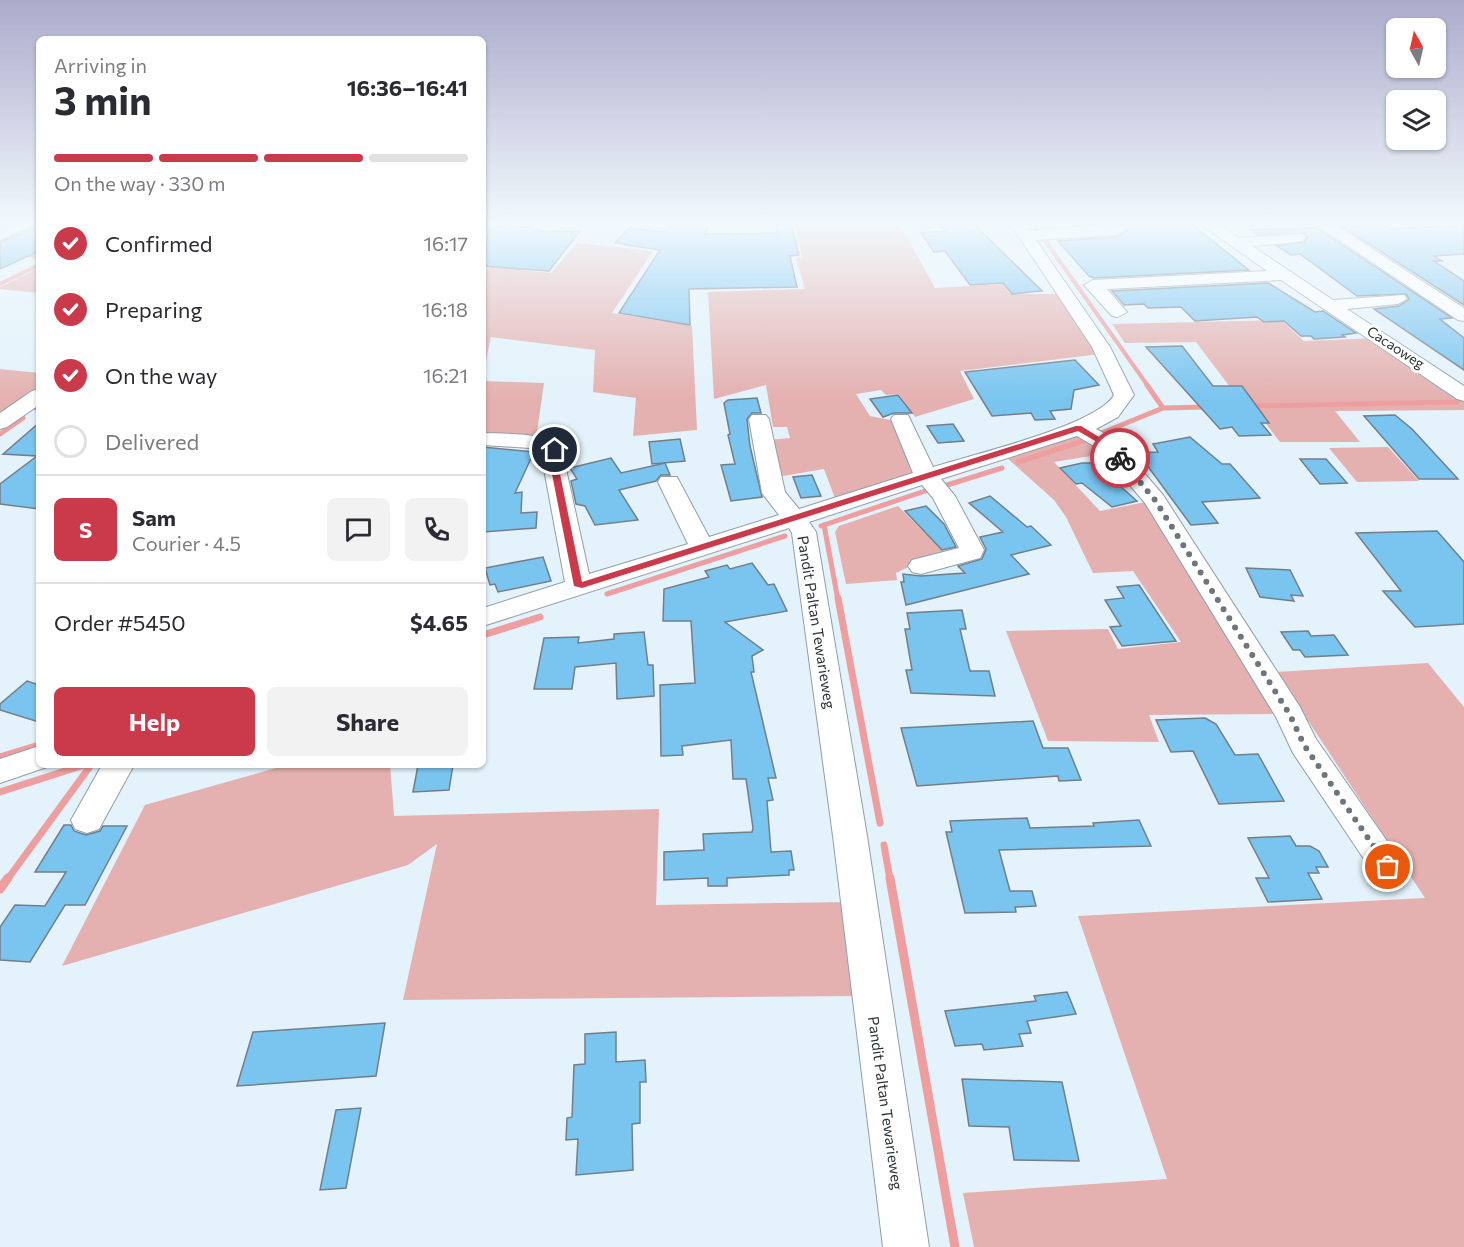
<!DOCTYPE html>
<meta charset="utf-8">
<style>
body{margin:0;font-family:Commissioner,sans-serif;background:#f2f2f3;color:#2b2b33;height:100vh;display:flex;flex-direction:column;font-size:22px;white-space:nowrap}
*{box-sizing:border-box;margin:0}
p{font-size:20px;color:#7c7c81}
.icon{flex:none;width:33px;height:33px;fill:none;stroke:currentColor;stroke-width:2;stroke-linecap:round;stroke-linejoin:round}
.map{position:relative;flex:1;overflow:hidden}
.panel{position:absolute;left:36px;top:36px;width:450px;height:732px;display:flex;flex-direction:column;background:#fff;border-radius:9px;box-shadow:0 2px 4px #0004}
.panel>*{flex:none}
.needle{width:39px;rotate:352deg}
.fabs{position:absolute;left:1386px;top:18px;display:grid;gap:12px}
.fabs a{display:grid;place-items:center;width:60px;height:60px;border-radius:9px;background:#fff;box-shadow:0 2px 4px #0004;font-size:30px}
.pin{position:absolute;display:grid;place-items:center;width:51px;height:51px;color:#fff;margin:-26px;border:3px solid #fff;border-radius:50%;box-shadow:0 2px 6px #0007}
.courier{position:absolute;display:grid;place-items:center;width:60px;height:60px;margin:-30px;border:4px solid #ca3a4a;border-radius:50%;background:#fff;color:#222;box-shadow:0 2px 8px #0007}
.head em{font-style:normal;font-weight:700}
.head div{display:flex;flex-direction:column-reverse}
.head{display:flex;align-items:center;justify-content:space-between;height:102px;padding:0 18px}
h1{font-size:39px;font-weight:700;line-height:45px}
.bar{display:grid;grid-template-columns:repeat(4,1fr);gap:9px 6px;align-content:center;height:72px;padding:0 18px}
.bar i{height:8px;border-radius:4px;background:#e1e1e2}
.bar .on{background:#ca3a4a}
.bar p{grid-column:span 4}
.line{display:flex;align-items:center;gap:15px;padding:0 18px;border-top:2px solid #e1e1e2}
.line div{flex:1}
.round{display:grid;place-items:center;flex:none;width:63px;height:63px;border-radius:9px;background:#f2f2f3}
ol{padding:0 18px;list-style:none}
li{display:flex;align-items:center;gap:18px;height:66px}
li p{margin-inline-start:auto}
li .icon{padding:6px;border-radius:50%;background:#ca3a4a;color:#fff;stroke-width:4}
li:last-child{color:#7c7c81}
li i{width:33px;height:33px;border:3px solid #e1e1e2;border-radius:50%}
.action{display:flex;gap:12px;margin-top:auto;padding:12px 18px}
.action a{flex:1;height:69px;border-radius:9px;background:#ca3a4a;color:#fff;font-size:24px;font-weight:700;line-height:69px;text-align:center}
.action a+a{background:#f2f2f3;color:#2b2b33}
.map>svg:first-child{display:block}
.green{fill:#e4b1b0}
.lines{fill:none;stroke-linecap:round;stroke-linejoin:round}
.stream-far3{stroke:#ef9e9f;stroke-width:4}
.stream-far2{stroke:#ef9e9f;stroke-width:5}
.stream-far1{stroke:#ef9e9f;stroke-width:7}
.stream{stroke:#ef9e9f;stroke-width:9}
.building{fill:#7ac5f0;stroke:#737f88;stroke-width:1.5}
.minor-casing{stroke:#919fa7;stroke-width:2}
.minor{fill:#fff;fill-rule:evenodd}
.route{fill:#ca3a4a}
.done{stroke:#6d767c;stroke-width:6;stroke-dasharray:0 10.8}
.labels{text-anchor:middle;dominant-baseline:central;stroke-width:6;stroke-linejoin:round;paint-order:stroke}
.far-street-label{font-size:14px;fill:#2e3337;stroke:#fff}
.street-label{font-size:15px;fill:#2e3337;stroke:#fff}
</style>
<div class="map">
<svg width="1464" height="1247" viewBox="0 0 1464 1247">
<rect width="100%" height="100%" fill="#e3f2fb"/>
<g class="green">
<path d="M795 223H899L935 288 1003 284 1010 294H1059L1100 354 960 371 974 399 915 417 899 394 886 395 881 390 856 394 870 416 895 421 914 474 836 501 824 469 777 477 768 440 790 438 787 427H773L766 385 714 399 708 292 805 289 796 258 802 257Z"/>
<path d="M577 243 653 251 612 313 692 326 697 430 633 436 636 398 593 392 595 350 491 337 483 374V274L495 262 524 265 520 270 551 273Z"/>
<path d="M39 268V293L0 289V287Z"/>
<path d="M1281 320 1304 341 1377 338 1464 398V410L1335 411 1360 442H1280L1257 412H1249L1196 342 1125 343 1112 324Z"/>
<path d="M0 369 39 373V389L0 417Z"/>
<path d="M483 381 544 383 536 439 483 435Z"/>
<path d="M1079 433 1110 453 1054 462 1100 511 1151 501 1280 714 1149 715 1159 742 1048 741 1006 631 1108 629 1118 649 1181 642 1133 571 1093 573 1066 517 1054 500 1007 458Z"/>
<path d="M1388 447 1419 481 1357 482 1329 448Z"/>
<path d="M898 506 947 555 921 561 896 573 897 580 846 584 835 532 839 526Z"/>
<path d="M1428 663 1464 707V1247H974L963 1193 1167 1179 1078 916 1425 898 1276 672Z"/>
<path d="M287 765H390L394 816 659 809 656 905 847 902 859 996 403 1000 437 844 408 865 62 966 145 805Z"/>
</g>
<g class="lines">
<g class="stream-far3">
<path d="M1032 223 1038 231"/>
<path d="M1044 239 1148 386"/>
<path d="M21 254 39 257"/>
<path d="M0 284 39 265"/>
</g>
<g class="stream-far2">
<path d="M1147 385 1163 408 1207 407"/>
<path d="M1251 406 1457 402"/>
<path d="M36 408 39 406"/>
<path d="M0 434 23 418"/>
<path d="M1099 434 1163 408"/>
<path d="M1018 462 1089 439"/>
<path d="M947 485 1002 468"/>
<path d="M824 525 838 600"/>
<path d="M821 526 928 490"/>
<path d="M607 594 785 536"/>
</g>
<g class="stream-far1">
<path d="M838 598 880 823"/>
<path d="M483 635 540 617"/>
<path d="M0 757 39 745"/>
<path d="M0 792 84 765"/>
<path d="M884 845 890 880"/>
<path d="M7 880 91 765"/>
</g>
<g class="stream">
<path d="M890 878 955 1247"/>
<path d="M0 889 8 878"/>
</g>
</g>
<g class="building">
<path d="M669 223H708L705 234 777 233 775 223H791L799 255 790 256 797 287 689 289 690 325 619 313 660 250 615 243 629 228 665 232Z"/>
<path d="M938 223H973L1042 291 1012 294 1003 283 970 285 945 251 934 252 921 233 946 231Z"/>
<path d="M1124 223H1190L1249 270 1094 278 1089 276 1058 241 1117 237 1127 231Z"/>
<path d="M39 224V251L0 269V242Z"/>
<path d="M483 224 527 227 544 232 580 231 549 271 483 266Z"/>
<path d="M1381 224 1389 229 1464 225V254L1434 256 1442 261H1434L1464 281V305L1341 226Z"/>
<path d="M1317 228 1452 318 1440 319 1464 338V370L1374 309 1399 306 1409 299 1406 294 1357 296 1300 254 1291 255 1277 246 1304 242 1307 238 1305 233 1258 235 1251 230Z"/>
<path d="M1268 283 1315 312 1323 311 1356 333 1342 335 1345 337 1314 339 1311 336H1301L1284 321 1264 322 1257 317 1195 321 1181 307 1148 308 1144 304 1124 305 1112 291Z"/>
<path d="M1182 346 1213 386H1242L1269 423H1261L1271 435 1239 436 1232 427 1220 429 1146 347Z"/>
<path d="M1075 360 1099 385 1074 390 1071 409 1050 411 1055 419 1035 420 1031 413 992 416 965 372Z"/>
<path d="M898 395 912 413H894L883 417 870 399Z"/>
<path d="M757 398 761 413H752L747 419 750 446 762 497 731 501 721 465 735 464 728 435 730 434 724 403 728 400Z"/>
<path d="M1395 415 1412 429 1458 479H1419L1364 416Z"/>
<path d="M39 423V509L0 504V484L37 456 3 454Z"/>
<path d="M953 424 964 441 938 443 927 426Z"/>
<path d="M1190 437 1222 464H1230L1260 498 1202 502 1218 523 1191 525 1138 453 1158 452 1153 444Z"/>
<path d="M680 439 685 461 652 464 649 442Z"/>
<path d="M483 447 534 452 515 493 522 492 521 513 537 512 536 528 483 532Z"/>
<path d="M611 458 621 473 665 463 670 475H661L656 481 619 490 638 520 595 525 585 506 576 504 571 481 577 479 570 468Z"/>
<path d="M1300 459H1326L1347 483 1320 484Z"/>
<path d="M1082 463H1094L1137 501 1112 507 1082 483 1076 484 1060 468Z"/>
<path d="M812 475 821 496 801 498 793 477Z"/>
<path d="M990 496 1027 527 1031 526 1051 545 1011 555 1029 574 906 605 901 582H904L903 574 921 576 965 573 958 566 982 559 986 549 980 537 1003 532 969 503Z"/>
<path d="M926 506 944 524 956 547 942 550 905 511Z"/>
<path d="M1437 531 1464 562V624L1415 627 1383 591H1401L1356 533Z"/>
<path d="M543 557 551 581 498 592 495 584 490 585 485 568Z"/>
<path d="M752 563 768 585 774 584 787 611 725 622 763 650 752 656 754 672H751L776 778H768L773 800 767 801 771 852 791 851 794 870H789V875L727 878V886H708V878L664 880V852L704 850 703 834 752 832 753 828 746 779H733L731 740 682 746 683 755 661 756 660 685 695 683 691 621H663L664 589 709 577 705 571 727 565 730 569Z"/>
<path d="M1246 568 1290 570 1303 596 1291 595 1294 601 1260 597Z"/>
<path d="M1139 585 1176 641 1122 646 1110 627 1121 626 1105 600 1124 598 1117 587Z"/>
<path d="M962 610 966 629H960L970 671H989L995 696 911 693 906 670H912L905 629H910L907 613Z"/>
<path d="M1308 631 1311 636 1334 635 1348 655 1305 657 1300 650H1293L1281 632Z"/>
<path d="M644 632 648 665H653L654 696 617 699 616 663 575 667 572 689H534L544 638 579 637 578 643 614 639V634Z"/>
<path d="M27 681 39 685V722L0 710V704Z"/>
<path d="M1205 718 1216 724 1235 755 1258 754 1284 801 1219 804 1193 751 1171 752 1156 720Z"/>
<path d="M1033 721 1043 748H1068L1081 780 1059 781 1058 776 917 786 901 728Z"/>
<path d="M418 765H453L449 790 413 792Z"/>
<path d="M1027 818 1030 828 1094 826 1093 823 1139 820 1151 846 999 850 1010 891H1032L1036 906 1015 907 1016 912 965 913 946 832H952L950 821Z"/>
<path d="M64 825H71L74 831 86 835 100 831 103 826H127L85 905H65L30 962 0 960V927L15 905 45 906 66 872H35Z"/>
<path d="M1290 836 1296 846H1310L1319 851 1328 867H1316L1319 873H1308L1322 899 1268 902 1256 878H1269L1248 838Z"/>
<path d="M1067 992 1076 1014 1027 1021 1031 1033 1019 1034 1023 1046 984 1050 982 1044 955 1046 945 1011 1036 1001 1034 996Z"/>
<path d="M385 1023 376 1076 237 1086 253 1032Z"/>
<path d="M616 1032V1062L645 1060 646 1082H640V1123L632 1124 633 1170 576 1175 578 1139 566 1140 567 1118 572 1117 574 1065 585 1064V1034Z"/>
<path d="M962 1079 1062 1082 1079 1161 1014 1160 1009 1127 969 1126Z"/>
<path d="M361 1108 346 1188 320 1190 336 1110Z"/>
</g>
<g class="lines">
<defs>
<g id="minor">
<path d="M15 223H36L0 240V229Z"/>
<path d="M525 223H562L564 226C556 234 532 230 525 223Z"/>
<path d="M1010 223H1025L1030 231 1121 223 1125 230 1117 235 1036 240 1110 347 1134 395 1118 417 1096 429 1115 439 1163 495 1300 707 1316 739 1405 867 1400 877 1388 881 1376 877 1293 753 1276 717 1145 503 1099 449 1077 436 941 479 955 496 984 550 980 558 921 574 912 572 908 566 912 560 959 548 933 498 922 485 809 522 816 532 867 836 929 1247H883L833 836 792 533 789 528 483 626V608L565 582 544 469 546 455 530 448 483 445V433C505 434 555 432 569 452L566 469 589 574 688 544 658 482 661 477H677L709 537 779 515 762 493 749 419 752 415H766L769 419 785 492 799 509 913 473 891 419 894 415H908L933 467C971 455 1098 425 1114 395L1092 347Z"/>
<path d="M1199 223H1217L1239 238 1303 234 1305 237 1303 240 1297 242 1252 246 1333 300 1404 295 1407 299 1398 304 1347 309 1464 386V401L1457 399 1281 280 1107 289 1127 312 1118 317 1112 316 1084 285 1093 280 1267 271Z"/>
<path d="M1314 223H1332L1464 308V321L1458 320Z"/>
<path d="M39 389V405L7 427 0 429V413L32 391Z"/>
<path d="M39 746V765L50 766 0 783V759Z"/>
<path d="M102 765H134L99 829 87 833 75 829 71 820Z"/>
</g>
</defs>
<use href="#minor" class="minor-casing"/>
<use href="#minor" class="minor"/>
</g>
<linearGradient id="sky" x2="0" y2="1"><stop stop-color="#ababcb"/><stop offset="0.56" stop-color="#f2f9fd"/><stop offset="1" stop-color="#f2f9fd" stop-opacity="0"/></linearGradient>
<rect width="1464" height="398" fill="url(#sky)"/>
<path class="route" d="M1076 426H1081L1109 443 1123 460H1117L1104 446 1078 431 582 588 574 586 551 469 555 454 553 448H558L563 454 559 469 582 582Z"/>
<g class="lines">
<path class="done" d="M1120 458 1155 500 1290 715 1304 745 1388 867"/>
</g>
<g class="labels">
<g class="far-street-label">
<text transform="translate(1396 347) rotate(33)">Cacaoweg</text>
</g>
<g class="street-label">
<text transform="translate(817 622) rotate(81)">Pandit Paltan Tewarieweg</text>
<text transform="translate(886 1103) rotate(82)">Pandit Paltan Tewarieweg</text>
</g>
</g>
</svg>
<div class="fabs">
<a><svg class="needle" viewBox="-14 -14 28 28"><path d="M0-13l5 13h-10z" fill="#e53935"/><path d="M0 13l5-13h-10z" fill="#7c7c81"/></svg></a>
<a><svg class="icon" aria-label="layers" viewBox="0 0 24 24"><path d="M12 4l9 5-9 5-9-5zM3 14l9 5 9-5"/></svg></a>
</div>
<div class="pin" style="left:1388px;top:867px;background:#ea580c"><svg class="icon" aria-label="bag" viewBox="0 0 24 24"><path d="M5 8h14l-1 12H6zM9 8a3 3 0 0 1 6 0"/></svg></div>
<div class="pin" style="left:555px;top:450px;background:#1f2937"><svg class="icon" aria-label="home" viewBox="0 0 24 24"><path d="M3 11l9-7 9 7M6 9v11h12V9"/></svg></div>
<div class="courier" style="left:1120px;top:458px"><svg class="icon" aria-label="bike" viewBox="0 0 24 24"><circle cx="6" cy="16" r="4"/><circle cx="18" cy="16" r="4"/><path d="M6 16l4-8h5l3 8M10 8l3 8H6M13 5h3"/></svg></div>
<section class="panel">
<div class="head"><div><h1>3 min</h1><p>Arriving in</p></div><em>16:36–16:41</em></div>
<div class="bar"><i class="on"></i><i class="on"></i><i class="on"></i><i></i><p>On the way · 330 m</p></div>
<ol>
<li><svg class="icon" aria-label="check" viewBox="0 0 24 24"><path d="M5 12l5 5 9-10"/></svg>Confirmed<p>16:17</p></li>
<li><svg class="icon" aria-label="check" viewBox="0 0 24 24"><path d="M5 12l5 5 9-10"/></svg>Preparing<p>16:18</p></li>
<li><svg class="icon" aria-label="check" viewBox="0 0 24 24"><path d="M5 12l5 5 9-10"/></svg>On the way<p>16:21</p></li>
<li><i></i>Delivered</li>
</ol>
<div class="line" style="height:108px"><b class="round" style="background:#ca3a4a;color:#fff">S</b><div><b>Sam</b><p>Courier · 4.5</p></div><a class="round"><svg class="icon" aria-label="chat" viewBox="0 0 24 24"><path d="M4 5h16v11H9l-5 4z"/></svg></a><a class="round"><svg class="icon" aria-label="phone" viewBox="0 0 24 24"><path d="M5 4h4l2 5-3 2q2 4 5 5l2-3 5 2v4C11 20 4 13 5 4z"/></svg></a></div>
<div class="line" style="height:78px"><div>Order #5450</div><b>$4.65</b></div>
<div class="action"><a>Help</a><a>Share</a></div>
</section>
</div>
